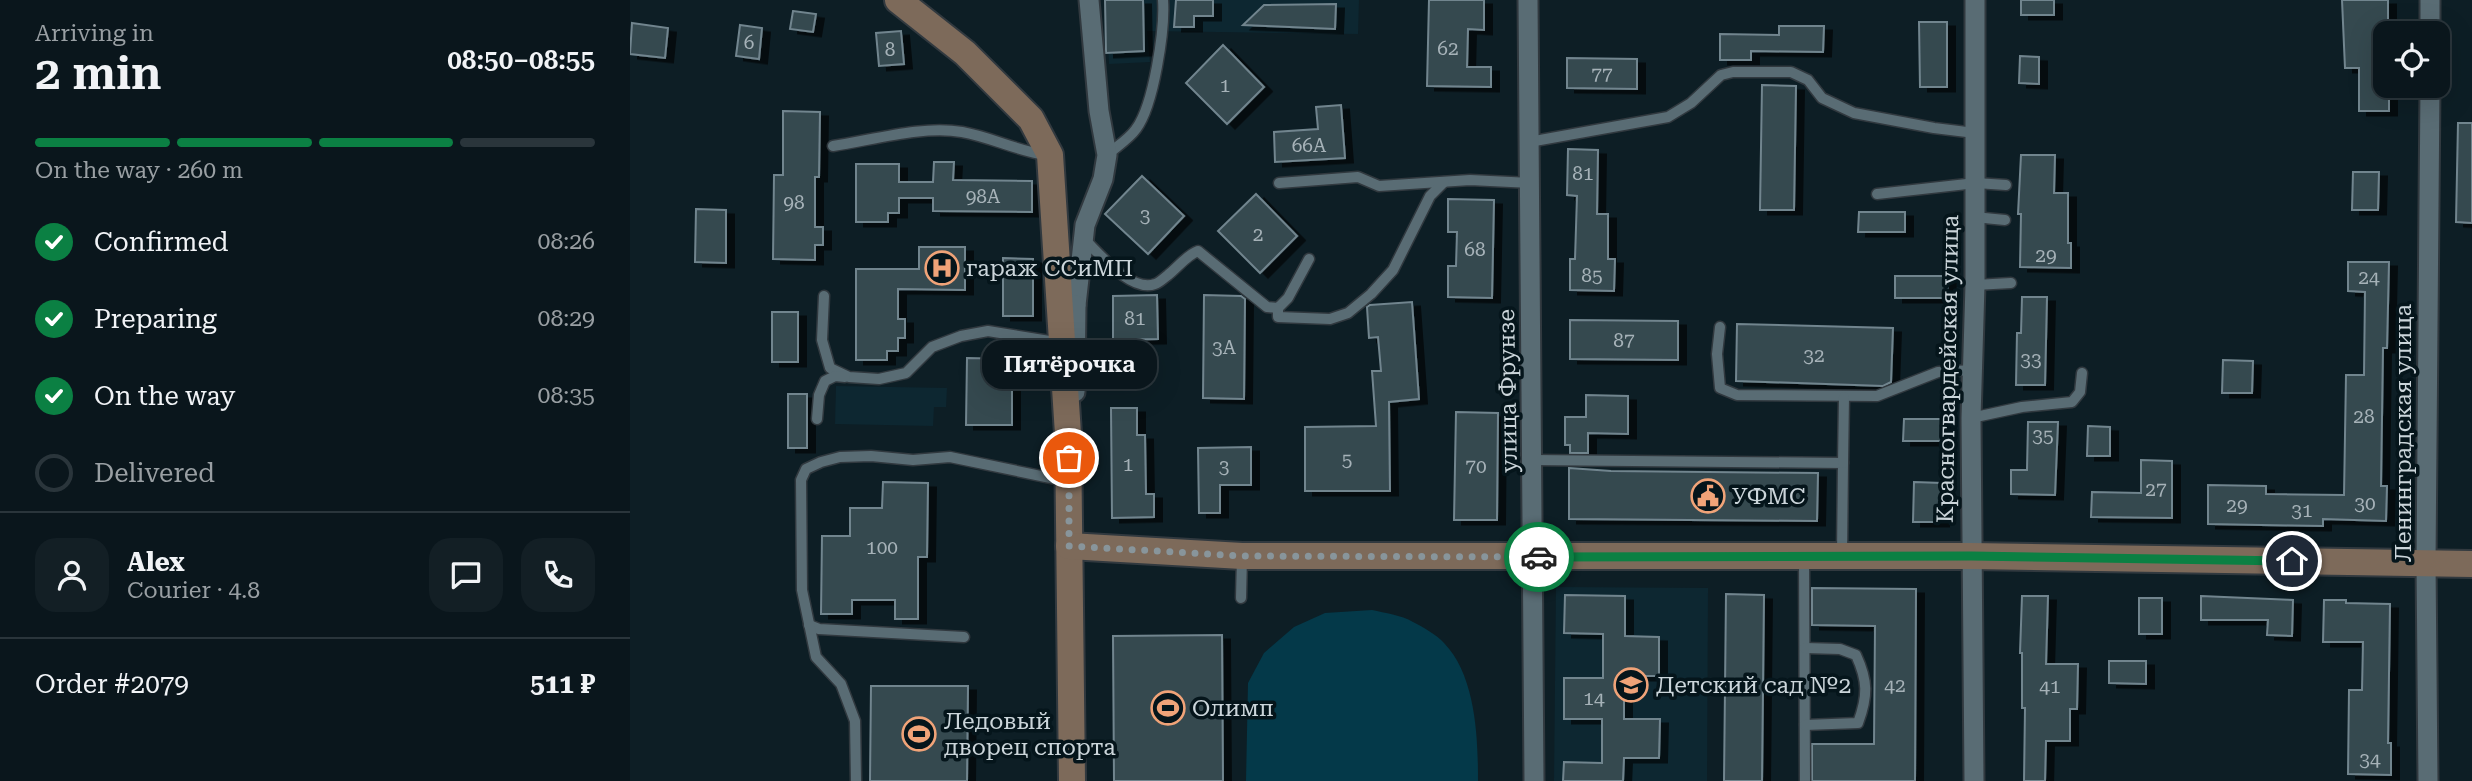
<!DOCTYPE html>
<meta charset="utf-8">
<style>
body{margin:0;font-family:"Roboto Serif",serif;background:#131f25;color:#f1f3f6;height:100vh;display:flex;flex-direction:column;font-size:26px;white-space:nowrap}
*{box-sizing:border-box;margin:0}
p{font-size:23px;color:#999fa3}
.icon{flex:none;width:38px;height:38px;fill:none;stroke:currentColor;stroke-width:2;stroke-linecap:round;stroke-linejoin:round}
.map{position:relative;flex:1;overflow:hidden}
.side{display:flex;flex-direction:column;background:#0a161c;width:630px}
.side>*{flex:none}
.tools{position:absolute;left:1743px;top:21px;display:grid;gap:14px}
.tools a{display:grid;place-items:center;width:77px;height:77px;border-radius:14px;background:#0a161c;box-shadow:0 7px 28px #0002,0 0 0 2px #2a353b;font-size:35px}
.pin{position:absolute;display:grid;place-items:center;width:60px;height:60px;color:#fff;margin:-30px;border:4px solid #fff;border-radius:50%;box-shadow:0 2px 7px #0007}
.courier{position:absolute;display:grid;place-items:center;width:70px;height:70px;margin:-35px;border:5px solid #0b8043;border-radius:50%;background:#fff;color:#222;box-shadow:0 2px 9px #0007}
.bubble{position:absolute;height:49px;border-radius:21px;background:#0a161c;box-shadow:0 7px 28px #0002,0 0 0 2px #2a353b;font-size:23px;font-weight:600;line-height:49px;text-align:center}
.overview em{font-style:normal;font-weight:600}
.overview div{display:flex;flex-direction:column-reverse}
.overview{display:flex;align-items:center;justify-content:space-between;height:119px;padding:0 35px}
h1{font-size:46px;font-weight:600;line-height:52px}
.bar{display:grid;grid-template-columns:repeat(4,1fr);gap:10px 7px;align-content:center;height:84px;padding:0 35px}
.bar i{height:9px;border-radius:5px;background:#2a353b}
.bar .current{background:#0b8043}
.bar p{grid-column:span 4}
.line{display:flex;align-items:center;gap:18px;padding:0 35px;border-top:2px solid #2a353b}
.line div{flex:1}
.round{display:grid;place-items:center;flex:none;width:74px;height:74px;border-radius:21px;background:#131f25}
ol{padding:0 35px;list-style:none}
li{display:flex;align-items:center;gap:21px;height:77px}
li p{margin-inline-start:auto}
li .icon{padding:7px;border-radius:50%;background:#0b8043;color:#fff;stroke-width:4}
li:last-child{color:#999fa3}
li i{width:38px;height:38px;border:4px solid #2a353b;border-radius:50%}
main{display:flex;flex:1;min-height:0}
.map>svg:first-child{display:block}
.built{fill:#0d2731}
.green{fill:#043949}
.building{fill:#364850;stroke:#71858e;stroke-width:2;filter:url(#shadow)}
.lines{fill:none;stroke-linecap:round;stroke-linejoin:round}
.lane-casing{stroke:#31393f;stroke-width:13}
.street-casing{stroke:#31393f;stroke-width:23}
.secondary-casing{stroke:#31393f;stroke-width:30}
.lane{stroke:#596c74;stroke-width:10}
.street{stroke:#596c74;stroke-width:19}
.secondary{stroke:#7d6a5a;stroke-width:26}
.done{stroke:#88959b;stroke-width:7;stroke-dasharray:0 12.6}
.route{stroke:#0b8043;stroke-width:9}
.labels{text-anchor:middle;dominant-baseline:central;stroke-width:7;stroke-linejoin:round;paint-order:stroke}
.number-label{font-size:19px;fill:#a6b2b8}
.poi-label{font-size:23px;fill:#cbd5da;stroke:#05151b;text-anchor:start}
.street-label{font-size:23px;fill:#cbd5da;stroke:#05151b}
</style>
<main>
<section class="side">
<div class="overview"><div><h1>2 min</h1><p>Arriving in</p></div><em>08:50–08:55</em></div>
<div class="bar"><i class="current"></i><i class="current"></i><i class="current"></i><i></i><p>On the way · 260 m</p></div>
<ol>
<li><svg class="icon" aria-label="check" viewBox="0 0 24 24"><path d="M5 12l5 5 9-10"/></svg>Confirmed<p>08:26</p></li>
<li><svg class="icon" aria-label="check" viewBox="0 0 24 24"><path d="M5 12l5 5 9-10"/></svg>Preparing<p>08:29</p></li>
<li><svg class="icon" aria-label="check" viewBox="0 0 24 24"><path d="M5 12l5 5 9-10"/></svg>On the way<p>08:35</p></li>
<li><i></i>Delivered</li>
</ol>
<div class="line" style="height:126px"><a class="round"><svg class="icon" aria-label="person" viewBox="0 0 24 24"><circle cx="12" cy="8" r="4"/><path d="M4 21q1-7 8-7t8 7"/></svg></a><div><b>Alex</b><p>Courier · 4.8</p></div><a class="round"><svg class="icon" aria-label="chat" viewBox="0 0 24 24"><path d="M4 5h16v11H9l-5 4z"/></svg></a><a class="round"><svg class="icon" aria-label="phone" viewBox="0 0 24 24"><path d="M5 4h4l2 5-3 2q2 4 5 5l2-3 5 2v4C11 20 4 13 5 4z"/></svg></a></div>
<div class="line" style="height:91px"><div>Order #2079</div><b>511 ₽</b></div>
</section>
<div class="map">
<svg width="1842" height="781" viewBox="0 0 1842 781">
<defs>
<filter id="shadow"><feDropShadow dx="8" dy="4.5" stdDeviation="0" flood-color="#0009"/></filter>
</defs>
<rect width="100%" height="100%" fill="#0d1e25"/>
<g class="built">
<path d="M476 0H729L728 34 517 31 520 62 479 64Z"/>
<path d="M206 386 317 388 316 407H304L303 426 205 424Z"/>
<path d="M926 587 1078 588 1077 781H924Z"/>
</g>
<path class="green" d="M742 610C755 613 771 615 783 622 793 627 807 635 814 643 846 676 848 738 848 781H616L618 683 634 653 664 627 695 613Z"/>
<g class="building">
<path d="M475 0H513L514 51 476 53Z"/>
<path d="M546 0H583V16H564V27H544Z"/>
<path d="M799 0H854V30L838 29 837 67H861V87L797 86Z"/>
<rect x="1391" y="0" width="33" height="15"/>
<path d="M1712 0H1758V24H1755V86H1759V111H1729V68H1715Z"/>
<path d="M706 4 705 29 613 25 634 5Z"/>
<path d="M163 11 186 14 183 32 160 29Z"/>
<path d="M1289 22H1317V87H1290Z"/>
<path d="M2 23 38 28 35 58 0 54Z"/>
<path d="M110 25 132 28 129 59 106 56Z"/>
<path d="M1149 26H1194L1193 52 1121 51V60H1090V34L1149 35Z"/>
<path d="M271 31 274 64 249 66 246 33Z"/>
<path d="M593 45 634 87 597 124 556 83Z"/>
<path d="M1390 56 1409 57V84L1389 83Z"/>
<path d="M937 58 1007 59V89L937 88Z"/>
<path d="M1132 85 1166 86 1164 210H1130Z"/>
<path d="M711 105 715 158 645 162 644 132 688 129 686 107Z"/>
<path d="M153 111 190 112 189 177H185V227H193V245H185V260L143 259 144 175H153Z"/>
<path d="M1828 123H1842V223L1826 222Z"/>
<path d="M938 149 968 150 967 214H978V259H985L984 291 940 290V259H945L947 196 937 195Z"/>
<path d="M1391 155H1425L1424 193H1438V243H1441V268L1390 267 1391 214H1388Z"/>
<path d="M304 162H324L323 180 402 181V212L303 211V198H269V213H258V222H226V164H269V182H303Z"/>
<path d="M1723 172H1749L1748 210H1722Z"/>
<path d="M512 176 554 216 518 254 475 214Z"/>
<path d="M626 194 667 236 630 273 588 231Z"/>
<path d="M818 199 864 200 862 298 818 297V266H826L827 232H818Z"/>
<path d="M66 209 96 210V263L65 262Z"/>
<path d="M1229 212H1275V232H1228Z"/>
<path d="M289 247H335V290L268 289V319H275V338H268V351H257V360H226V269H289Z"/>
<path d="M373 258 403 259V316H373Z"/>
<path d="M1718 262H1759L1757 348H1753L1751 486H1757L1756 521 1693 519V526L1578 524V485L1636 486V494L1714 495 1716 375H1734L1735 292 1718 291Z"/>
<path d="M1265 276H1318L1317 298H1265Z"/>
<path d="M527 295 528 339 483 340V296Z"/>
<path d="M574 295 611 296 615 299 614 399 573 398Z"/>
<path d="M1392 297H1417L1415 385H1386L1387 333H1391Z"/>
<path d="M782 302 789 399 759 402 760 491H675V427L746 426 742 371H751L748 337 739 338 737 307 740 305Z"/>
<rect x="142" y="312" width="26" height="50"/>
<path d="M940 320 1048 321V360L940 359Z"/>
<path d="M1107 324 1263 328 1261 382 1253 386 1106 381Z"/>
<path d="M337 358 382 359V425H336Z"/>
<path d="M1593 360 1623 361 1622 393H1592Z"/>
<rect x="158" y="394" width="19" height="54"/>
<path d="M956 395 998 396V434L958 433V453H940V445H935V417H956Z"/>
<path d="M481 408H507V435H515L516 494H524V517L482 518Z"/>
<path d="M826 412 868 413 867 520H824Z"/>
<path d="M1274 419H1314V441H1273Z"/>
<path d="M1398 422H1428L1425 495 1381 494V470H1397Z"/>
<path d="M1458 426 1480 427V456H1457Z"/>
<path d="M621 447V485H590V513H569L568 448Z"/>
<path d="M1511 460 1542 461V518L1461 517 1462 492 1511 493Z"/>
<path d="M939 468 981 471 1188 473 1187 521 939 519Z"/>
<path d="M253 482 298 483 297 557H288V619H265V600H222V614H191L192 536H220V508H252Z"/>
<path d="M1284 482 1312 483 1311 522H1283Z"/>
<path d="M1182 588 1286 589 1285 781H1182V744H1244L1245 626 1182 625Z"/>
<path d="M1096 594 1134 595 1132 781H1094Z"/>
<path d="M935 595 995 596V636L1029 637V676H994V719H1030L1029 758H994L993 781H933L934 762 972 763V719H934V678H973V634L934 633Z"/>
<path d="M1392 596H1418L1416 664H1448L1447 709H1440V741H1416L1415 781H1394L1395 708H1392V653H1390Z"/>
<path d="M1571 596 1663 600 1662 636 1637 635 1638 620H1571Z"/>
<rect x="1509" y="598" width="23" height="36"/>
<path d="M1694 600H1716V603L1760 604 1758 743H1761V775L1718 774 1719 690H1732L1733 642H1693Z"/>
<path d="M592 635 593 781H484L483 636Z"/>
<path d="M1479 661H1516V684L1479 683Z"/>
<path d="M241 686H338L337 781H240Z"/>
</g>
<g class="lines">
<defs>
<g id="lane">
<path d="M899 142 1038 117 1061 103 1091 75 1103 72H1161L1178 80 1192 98 1224 113 1304 128 1345 133"/>
<path d="M203 146C243 140 293 125 332 132 361 137 387 151 416 155"/>
<path d="M477 155C486 147 499 139 506 129 524 105 535 29 533 0"/>
<path d="M649 183 728 177 749 186 840 180 900 183"/>
<path d="M1247 194 1346 183 1376 185"/>
<path d="M1344 217 1375 220"/>
<path d="M453 238C469 253 501 293 525 284 529 283 534 278 538 275 548 267 557 255 568 251L637 307 648 308 658 298 679 259"/>
<path d="M1345 285 1381 283"/>
<path d="M194 296 192 340 200 368 219 377 249 379 276 373 302 347 331 336 358 331 432 343"/>
<path d="M648 308V317L700 319 718 313 741 294 763 270 800 196 814 182"/>
<path d="M1090 327 1087 354 1090 388 1107 395 1247 396 1308 372 1342 370"/>
<path d="M1341 418 1392 407 1442 402 1450 392 1452 373"/>
<path d="M187 419 189 395 195 381 205 376 215 377"/>
<path d="M903 460 1213 463 1212 555"/>
<path d="M1213 463 1214 397"/>
<path d="M1174 557 1175 781"/>
<path d="M611 598 612 557"/>
<path d="M179 625 189 629 334 637"/>
<path d="M1175 648 1210 649 1226 655C1238 681 1238 696 1228 723L1175 725"/>
<path d="M226 781 225 721 211 684 186 657 172 590 171 480 176 469 191 462 210 457 241 456 283 460 320 457 435 481"/>
</g>
<g id="street">
<path d="M898 0 904 781"/>
<path d="M1800 33V0"/>
<path d="M431 324 446 305 455 225 473 179 477 155 469 111 459 0"/>
<path d="M445 392 446 305"/>
<path d="M1344 781 1341 418 1345 285V0"/>
<path d="M1798 781 1796 563 1800 86"/>
</g>
<g id="secondary">
<path d="M268 0 335 53 401 119 420 155 438 434 442 781"/>
<path d="M439 546 612 556H1341L1842 564"/>
</g>
</defs>
<use href="#lane" class="lane-casing"/>
<use href="#street" class="street-casing"/>
<use href="#secondary" class="secondary-casing"/>
<use href="#lane" class="lane"/>
<use href="#street" class="street"/>
<use href="#secondary" class="secondary"/>
</g>
<g class="lines">
<path class="done" d="M439 458V546L612 556 909 557"/>
<path class="route" d="M909 557 1341 556 1662 561"/>
</g>
<defs>
<symbol id="hospital-ring" viewBox="-11 -11 22 22"><circle r="9.5" fill="#05151b" stroke="#f0a378" stroke-width="1.5"/><path d="M-5-5h3v3.5h4V-5h3V5h-3V1.5h-4V5h-3Z" fill="#f0a378"/></symbol>
<symbol id="civic-ring" viewBox="-11 -11 22 22"><circle r="9.5" fill="#05151b" stroke="#f0a378" stroke-width="1.5"/><path d="M-.6-6.5H3V-4.5H.6V-3L4-1V1h2V6H-6V1h2V-1L-.6-3ZM-1.2 2.5V6h2.4V2.5Z" fill="#f0a378"/></symbol>
<symbol id="school-ring" viewBox="-11 -11 22 22"><circle r="9.5" fill="#05151b" stroke="#f0a378" stroke-width="1.5"/><path d="M0-5L7-2L0 1L-7-2ZM-4 1L0 2.5L4 1V4Q0 6-4 4Z" fill="#f0a378"/></symbol>
<symbol id="stadium-ring" viewBox="-11 -11 22 22"><circle r="9.5" fill="#05151b" stroke="#f0a378" stroke-width="1.5"/><path d="M0-5a6.5 5 0 1 0 0 10a6.5 5 0 1 0 0-10ZM-3.5-1.8h7v3.6h-7Z" fill="#f0a378"/></symbol>
</defs>
<g fill-rule="evenodd">
<use href="#hospital-ring" x="293" y="249" width="38" height="38"/>
<use href="#civic-ring" x="1059" y="477" width="38" height="38"/>
<use href="#school-ring" x="982" y="666" width="38" height="38"/>
<use href="#stadium-ring" x="519" y="689" width="38" height="38"/>
<use href="#stadium-ring" x="270" y="715" width="38" height="38"/>
</g>
<g class="labels">
<g class="number-label">
<text x="119" y="42">6</text>
<text x="818" y="48">62</text>
<text x="260" y="49">8</text>
<text x="972" y="74">77</text>
<text x="595" y="85">1</text>
<text x="679" y="145">66А</text>
<text x="953" y="173">81</text>
<text x="353" y="196">98А</text>
<text x="164" y="202">98</text>
<text x="515" y="215">3</text>
<text x="628" y="234">2</text>
<text x="845" y="249">68</text>
<text x="1416" y="255">29</text>
<text x="962" y="275">85</text>
<text x="1739" y="277">24</text>
<text x="505" y="318">81</text>
<text x="994" y="340">87</text>
<text x="594" y="347">3А</text>
<text x="1184" y="355">32</text>
<text x="1401" y="359">33</text>
<text x="1734" y="416">28</text>
<text x="1413" y="435">35</text>
<text x="717" y="459">5</text>
<text x="498" y="464">1</text>
<text x="594" y="466">3</text>
<text x="846" y="466">70</text>
<text x="1526" y="489">27</text>
<text x="1735" y="503">30</text>
<text x="1607" y="505">29</text>
<text x="1672" y="510">31</text>
<text x="252" y="547">100</text>
<text x="1265" y="685">42</text>
<text x="1420" y="686">41</text>
<text x="964" y="698">14</text>
<text x="1740" y="759">34</text>
</g>
<g class="poi-label">
<text x="336" y="268">гараж ССиМП</text>
<text x="1102" y="496">УФМС</text>
<text x="1026" y="685">Детский сад №2</text>
<text x="562" y="708">Олимп</text>
<text x="314" y="721">Ледовый<tspan x="314" dy="26">дворец спорта</tspan></text>
</g>
<g class="street-label">
<text transform="translate(1318 369) rotate(-89)">Красногвардейская улица</text>
<text transform="translate(878 391) rotate(-91)">улица Фрунзе</text>
<text transform="translate(1773 433) rotate(-90)">Ленинградская улица</text>
</g>
</g>
</svg>
<div class="tools">
<a><svg class="icon" aria-label="locate" viewBox="0 0 24 24"><circle cx="12" cy="12" r="6"/><path d="M12 2v4M12 18v4M2 12h4M18 12h4"/></svg></a>
</div>
<div class="pin" style="left:439px;top:458px;background:#ea580c"><svg class="icon" aria-label="bag" viewBox="0 0 24 24"><path d="M5 8h14l-1 12H6zM9 8a3 3 0 0 1 6 0"/></svg></div>
<div class="pin" style="left:1662px;top:561px;background:#1f2937"><svg class="icon" aria-label="home" viewBox="0 0 24 24"><path d="M3 11l9-7 9 7M6 9v11h12V9"/></svg></div>
<div class="courier" style="left:909px;top:557px"><svg class="icon" aria-label="car" viewBox="0 0 24 24"><path d="M5 17H2v-5l4-1 3-4h7l3 4 3 1v5h-3M9 17h6M6 11h13"/><circle cx="7" cy="17" r="2"/><circle cx="17" cy="17" r="2"/></svg></div>
<div class="bubble" style="left:352px;top:340px;width:175px">Пятёрочка</div>
</div>
</main>
